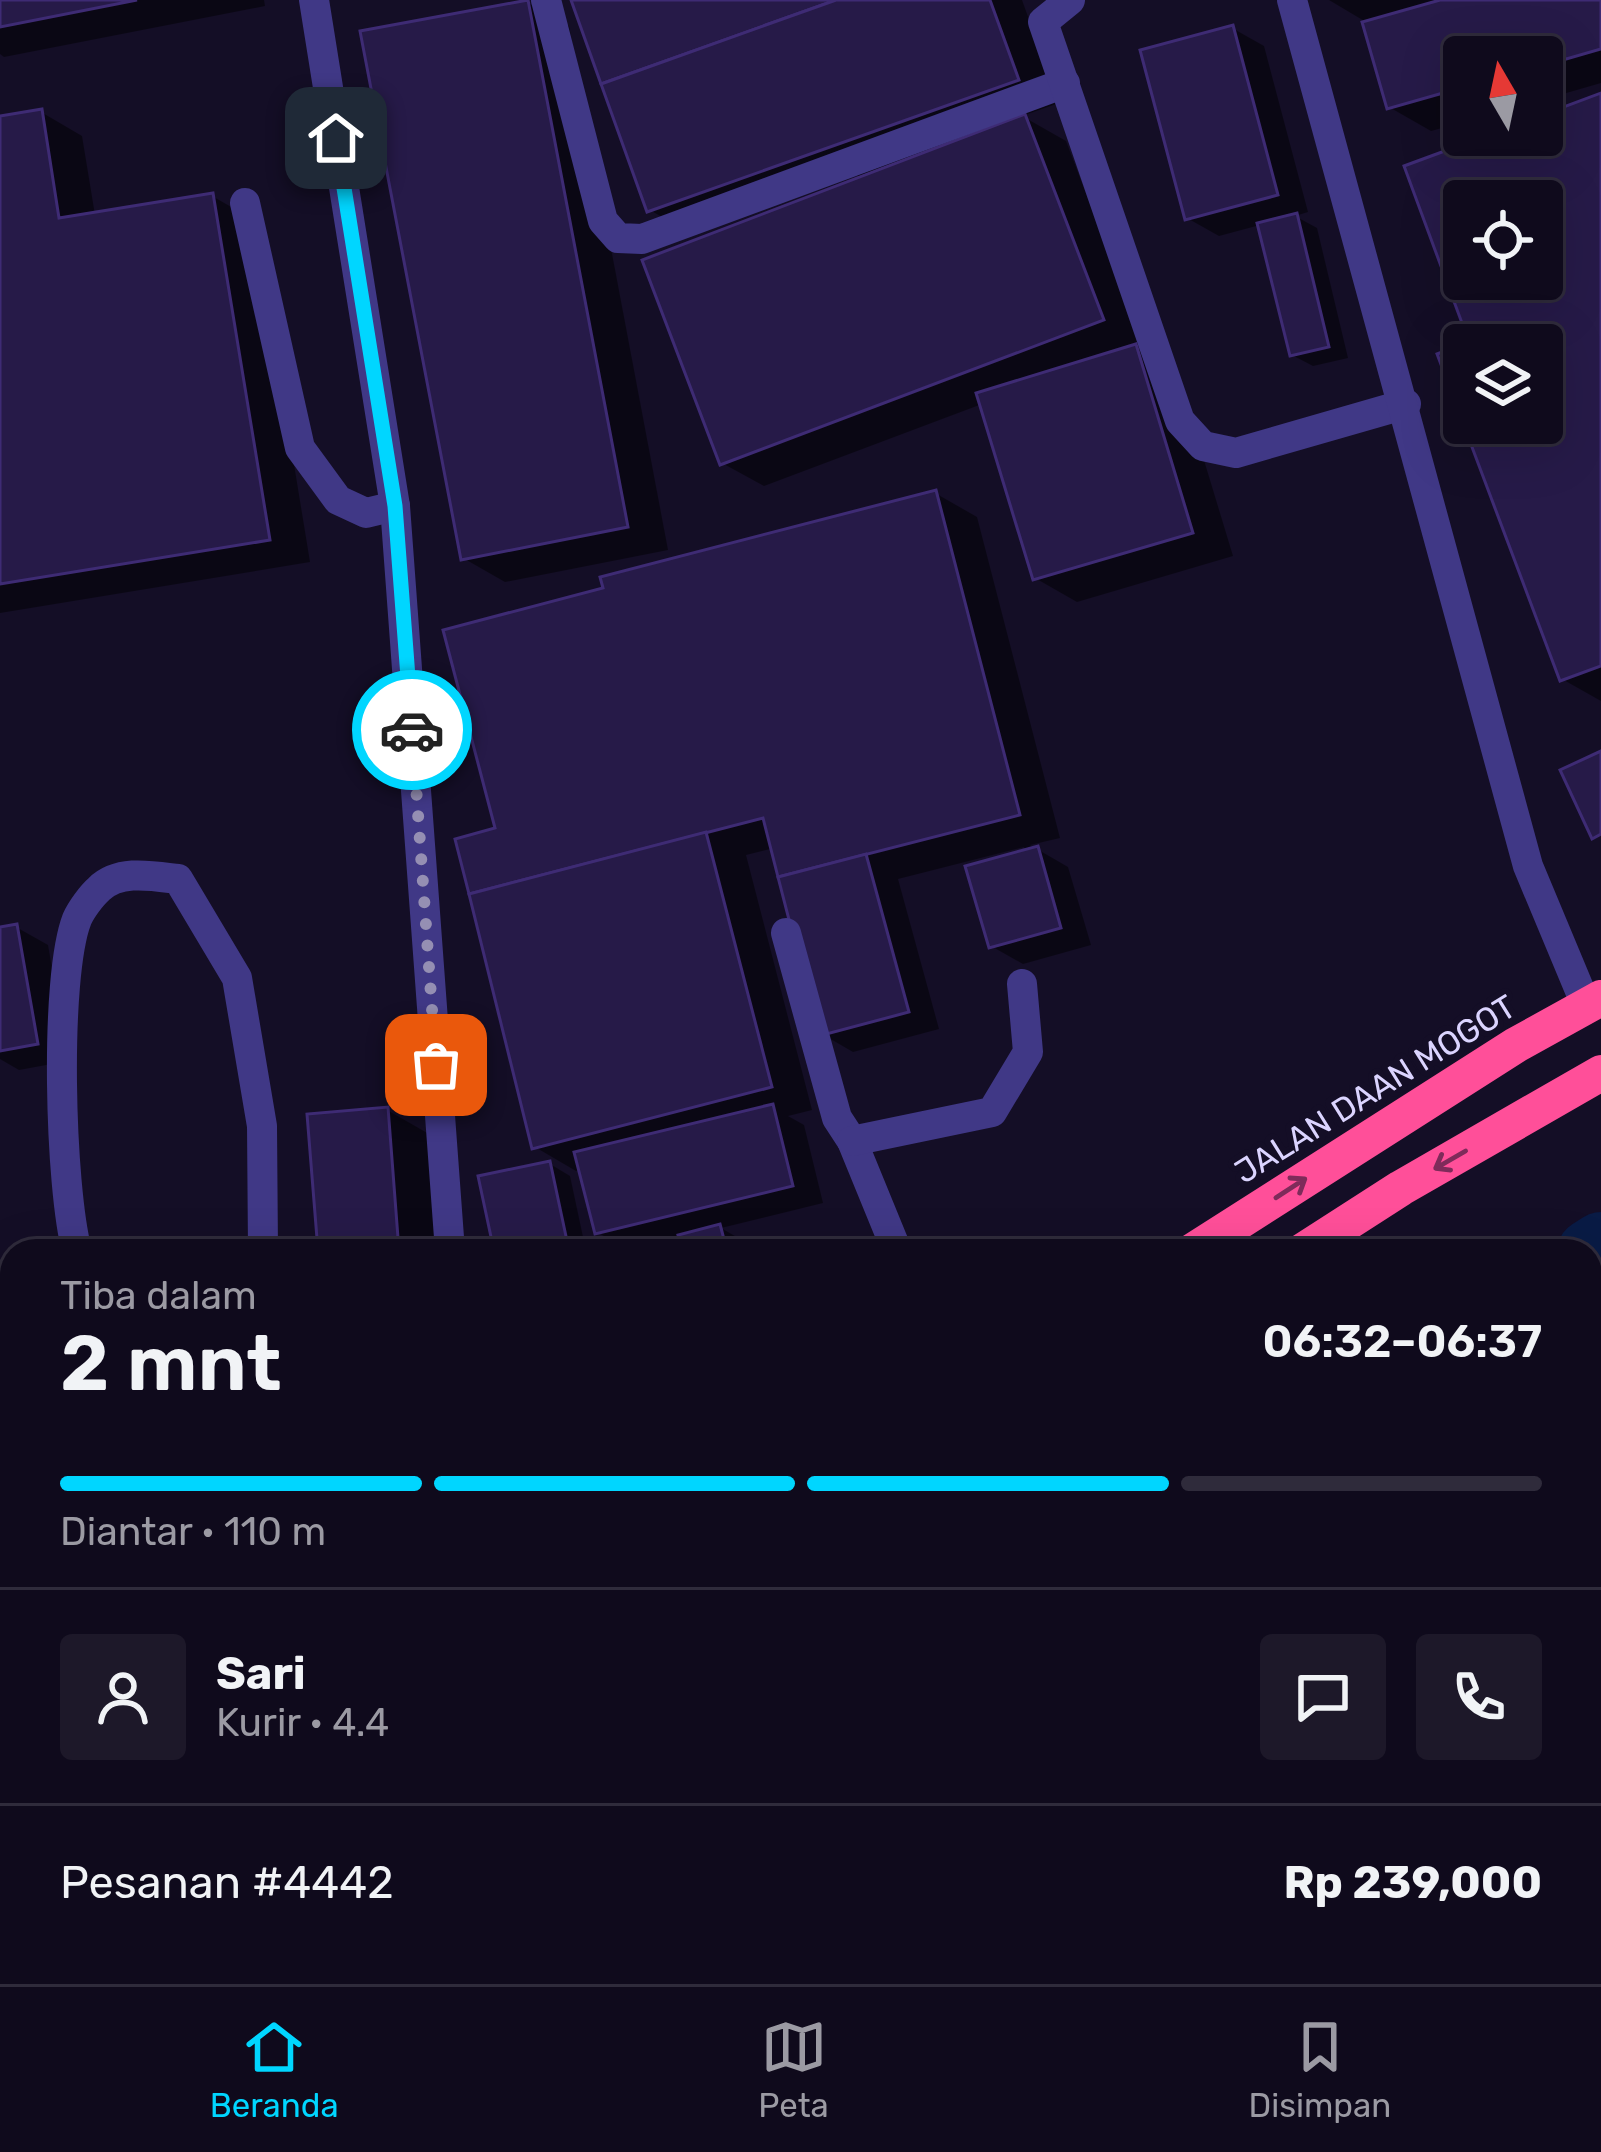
<!DOCTYPE html>
<html lang="id">
<meta charset="utf-8">
<style>
body{margin:0;font-family:Rubik,sans-serif;background:#1d1829;color:#f1f3f6;height:100vh;display:flex;flex-direction:column;font-size:45px;white-space:nowrap}
*{box-sizing:border-box;margin:0}
p{font-size:39px;color:#9b9aa3}
.icon{flex:none;width:66px;height:66px;fill:none;stroke:currentColor;stroke-width:2;stroke-linecap:round;stroke-linejoin:round}
.map{position:relative;flex:1;overflow:hidden}
.drawer{position:absolute;left:0px;top:1239px;width:1602px;height:747px;display:flex;flex-direction:column;background:#0f0a1c;border-radius:36px 36px 0 0;box-shadow:0 12px 48px #0002,0 0 0 3px #2f2b3b}
.drawer>*{flex:none}
.needle{width:78px;rotate:351deg}
.controls{position:absolute;left:1443px;top:36px;display:grid;gap:24px}
.controls a{display:grid;place-items:center;width:120px;height:120px;border-radius:12px;background:#0f0a1c;box-shadow:0 12px 48px #0002,0 0 0 3px #2f2b3b;font-size:60px}
.pin{position:absolute;display:grid;place-items:center;width:102px;height:102px;color:#fff;margin:-51px;border-radius:24px;box-shadow:0 6px 18px #0006}
.courier{position:absolute;display:grid;place-items:center;width:120px;height:120px;margin:-60px;border:9px solid #00d6ff;border-radius:50%;background:#fff;color:#222;box-shadow:0 3px 15px #0007}
.head em{font-style:normal;font-weight:600}
.head div{display:flex;flex-direction:column-reverse}
.head{display:flex;align-items:center;justify-content:space-between;height:204px;padding:0 60px}
h1{font-size:78px;font-weight:600;line-height:90px}
.bar{display:grid;grid-template-columns:repeat(4,1fr);gap:18px 12px;align-content:center;height:144px;padding:0 60px}
.bar i{height:15px;border-radius:9px;background:#2f2b3b}
.bar .current{background:#00d6ff}
.bar p{grid-column:span 4}
.line{display:flex;align-items:center;gap:30px;padding:0 60px;border-top:3px solid #2f2b3b}
.line div{flex:1}
.round{display:grid;place-items:center;flex:none;width:126px;height:126px;border-radius:12px;background:#1d1829}
.tabs{display:flex;justify-content:space-around;align-items:center;height:168px;border-top:3px solid #2f2b3b;background:#0f0a1c;font-size:33px;color:#9b9aa3}
.tabs a{display:grid;justify-items:center;gap:6px}
.tabs .current{color:#00d6ff}
.map>svg:first-child{display:block}
.shadow{fill:#0007;fill-rule:evenodd}
.lines{fill:none;stroke-linecap:round;stroke-linejoin:round}
.river{stroke:#091b45;stroke-width:66}
.building{fill:#261a48;stroke:#3e2b74;stroke-width:3;fill-rule:evenodd}
.path{stroke:#2cbbba;stroke-width:6;stroke-dasharray:6 9;stroke-linecap:butt}
.minor{stroke:#403886;stroke-width:30}
.highway{stroke:#ff4f99;stroke-width:36}
.oneway{stroke:#7e2b5a}
.done{stroke:#958fb3;stroke-width:12;stroke-dasharray:0 21.6}
.route{stroke:#00d6ff;stroke-width:15}
.labels{text-anchor:middle;dominant-baseline:central;stroke-width:12;stroke-linejoin:round;paint-order:stroke}
.street-label{font-size:33px;fill:#dbd4ff;stroke:#140e26}
</style>
<div class="map">
<svg width="1601" height="1984" viewBox="0 0 1601 1984">
<rect width="100%" height="100%" fill="#140e26"/>
<g class="shadow">
<path d="M0 0H264L265 6 4 57 0 54Z"/>
<path d="M574 0H1022L1059 103 1022 116 1066 141 1143 343 1134 347 1177 371 1233 556 1077 602 1035 578 982 404 764 486 722 463 859 180 857 175 691 234 650 210Z"/>
<path d="M1329 0H1601V83L1542 100V57H1464V122L1431 131 1389 107 1366 22Z"/>
<path d="M527 2 569 26 668 550 505 582 463 558Z"/>
<path d="M1232 28 1264 46 1308 212 1295 216 1317 228 1348 358 1313 366 1292 355 1260 225 1219 236 1187 218Z"/>
<path d="M1601 96V701L1562 679 1466 423H1542V345H1469L1473 343 1408 168 1496 135H1542V118ZM1464 201H1542V279H1464Z"/>
<path d="M41 112 82 136 95 215 212 196 254 220 310 562 0 613V119Z"/>
<path d="M935 493 977 517 1060 838 1030 845 1068 867 1091 945 1023 964 991 946 1026 852 1024 847 898 879 939 1029 853 1052 822 1034 774 848 746 855 812 1110 788 1116 804 1125 823 1203 721 1228 740 1239 743 1251H686L682 1237 638 1248 643 1251H625L628 1250 597 1232 582 1169 576 1171 535 1147 499 831 607 591Z"/>
<path d="M16 927 48 945 68 1061 19 1070 0 1059V930Z"/>
<path d="M387 1110 429 1134 438 1251H321Z"/>
<path d="M550 1164 570 1176 586 1251H497Z"/>
<path d="M0 1434 12 1486V1859L0 1861Z"/>
<path d="M1601 1696V1847L1590 1854V1704Z"/>
</g>
<g class="lines">
<g class="river">
<path d="M1590 1252 1601 1245"/>
<path d="M515 1984 529 1974"/>
</g>
</g>
<g class="building">
<path d="M0 0H137L0 27Z"/>
<path d="M528 0 628 527 461 560 360 31Z"/>
<path d="M571 0H836L601 84Z"/>
<path d="M836 0H990L1019 80 647 212 601 84Z"/>
<path d="M1440 0H1601V49L1542 66V57H1464V87L1387 109 1362 22Z"/>
<path d="M1233 25 1278 195 1185 220 1140 50Z"/>
<path d="M1601 93V666L1560 681 1437 354 1469 342 1404 166 1488 135H1542V115ZM1464 201H1542V279H1464ZM1464 345H1542V423H1464Z"/>
<path d="M42 109 59 218 213 193 270 540 0 584V116Z"/>
<path d="M1025 114 1104 320 720 465 642 260Z"/>
<path d="M1297 213 1329 347 1290 356 1257 223Z"/>
<path d="M1136 344 1193 533 1033 580 976 393Z"/>
<path d="M936 490 1020 815 778 877 763 818 469 894 455 839 495 828 443 630 603 588 600 577Z"/>
<path d="M1601 751V834L1592 839 1560 770Z"/>
<path d="M706 832 772 1087 532 1149 469 894Z"/>
<path d="M1038 846 1061 928 989 948 965 866Z"/>
<path d="M866 854 909 1012 819 1036 778 877Z"/>
<path d="M17 924 38 1044 0 1051V927Z"/>
<path d="M773 1104 793 1186 595 1234 574 1152Z"/>
<path d="M388 1107 399 1251H318L307 1114Z"/>
<path d="M550 1161 567 1241 520 1251H494L478 1176Z"/>
<path d="M720 1224 727 1251H683L678 1235Z"/>
<path d="M0 1584 12 1636V1827L0 1829Z"/>
<path d="M1601 1692V1794L1590 1802V1700Z"/>
<path d="M1601 1854V1923L1590 1907V1862Z"/>
<path d="M1193 1974H1220L1227 1984H1177Z"/>
</g>
<g class="lines">
<path class="path" d="M1590 1455 1601 1448"/>
<g class="minor">
<path d="M314 0 395 506 450 1251"/>
<path d="M546 0 603 221 618 238 642 239 1065 83"/>
<path d="M1070 0 1043 22 1180 421 1203 446 1236 453 1406 404"/>
<path d="M1292 0 1528 866 1586 1005"/>
<path d="M245 203 300 448 338 500 366 513 395 506"/>
<path d="M786 933 837 1118 852 1141 897 1251"/>
<path d="M852 1141 992 1112 1028 1052 1022 984"/>
<path d="M77 1251C60 1188 54 978 77 919 81 910 91 896 99 889 119 869 153 876 178 879L237 978 262 1126 263 1251"/>
<path d="M0 1425 12 1477"/>
<path d="M1590 1656 1601 1649"/>
<path d="M0 1900 12 1897"/>
<path d="M365 1974 372 1984"/>
<path d="M1233 1974 1239 1984"/>
<path d="M789 1984 803 1974"/>
<path d="M1301 1984 1316 1974"/>
<path d="M1395 1984 1410 1974"/>
</g>
<g class="highway">
<path d="M1193 1251 1516 1045 1601 998"/>
<path d="M1303 1251 1401 1188 1601 1073"/>
<path d="M93 1984 110 1974"/>
<path d="M202 1984 218 1974"/>
</g>
</g>
<defs><path id="oneway-shaft" d="M-6 0H5M1.5-3L5.5 0L1.5 3" fill="none" stroke-width="1.6" stroke-linecap="round" stroke-linejoin="round" transform="scale(3)"/></defs>
<g class="oneway">
<use href="#oneway-shaft" transform="translate(1450 1160) rotate(150)"/>
<use href="#oneway-shaft" transform="translate(1291 1188) rotate(-33)"/>
</g>
<g class="lines">
<path class="done" d="M412 730 436 1065"/>
<path class="route" d="M336 138 395 506 412 730"/>
</g>
<g class="labels">
<g class="street-label">
<text transform="translate(1375 1089) rotate(-32)">JALAN DAAN MOGOT</text>
</g>
</g>
</svg>
<div class="controls">
<a><svg class="needle" viewBox="-14 -14 28 28"><path d="M0-13l5 13h-10z" fill="#e53935"/><path d="M0 13l5-13h-10z" fill="#9b9aa3"/></svg></a>
<a><svg class="icon" aria-label="locate" viewBox="0 0 24 24"><circle cx="12" cy="12" r="6"/><path d="M12 2v4M12 18v4M2 12h4M18 12h4"/></svg></a>
<a><svg class="icon" aria-label="layers" viewBox="0 0 24 24"><path d="M12 4l9 5-9 5-9-5zM3 14l9 5 9-5"/></svg></a>
</div>
<div class="pin" style="left:436px;top:1065px;background:#ea580c"><svg class="icon" aria-label="bag" viewBox="0 0 24 24"><path d="M5 8h14l-1 12H6zM9 8a3 3 0 0 1 6 0"/></svg></div>
<div class="pin" style="left:336px;top:138px;background:#1f2937"><svg class="icon" aria-label="home" viewBox="0 0 24 24"><path d="M3 11l9-7 9 7M6 9v11h12V9"/></svg></div>
<div class="courier" style="left:412px;top:730px"><svg class="icon" aria-label="car" viewBox="0 0 24 24"><path d="M5 17H2v-5l4-1 3-4h7l3 4 3 1v5h-3M9 17h6M6 11h13"/><circle cx="7" cy="17" r="2"/><circle cx="17" cy="17" r="2"/></svg></div>
<section class="drawer">
<div class="head"><div><h1>2 mnt</h1><p>Tiba dalam</p></div><em>06:32–06:37</em></div>
<div class="bar"><i class="current"></i><i class="current"></i><i class="current"></i><i></i><p>Diantar · 110 m</p></div>
<div class="line" style="height:216px"><a class="round"><svg class="icon" aria-label="person" viewBox="0 0 24 24"><circle cx="12" cy="8" r="4"/><path d="M4 21q1-7 8-7t8 7"/></svg></a><div><b>Sari</b><p>Kurir · 4.4</p></div><a class="round"><svg class="icon" aria-label="chat" viewBox="0 0 24 24"><path d="M4 5h16v11H9l-5 4z"/></svg></a><a class="round"><svg class="icon" aria-label="phone" viewBox="0 0 24 24"><path d="M5 4h4l2 5-3 2q2 4 5 5l2-3 5 2v4C11 20 4 13 5 4z"/></svg></a></div>
<div class="line" style="height:156px"><div>Pesanan #4442</div><b>Rp 239,000</b></div>
</section>
</div>
<nav class="tabs">
<a class="current"><svg class="icon" aria-label="home" viewBox="0 0 24 24"><path d="M3 11l9-7 9 7M6 9v11h12V9"/></svg>Beranda</a>
<a><svg class="icon" aria-label="map" viewBox="0 0 24 24"><path d="M3 6l6-2 6 2 6-2v14l-6 2-6-2-6 2zM9 4v14M15 6v14"/></svg>Peta</a>
<a><svg class="icon" aria-label="saved" viewBox="0 0 24 24"><path d="M7 4h10v16l-5-4-5 4z"/></svg>Disimpan</a>
</nav>
